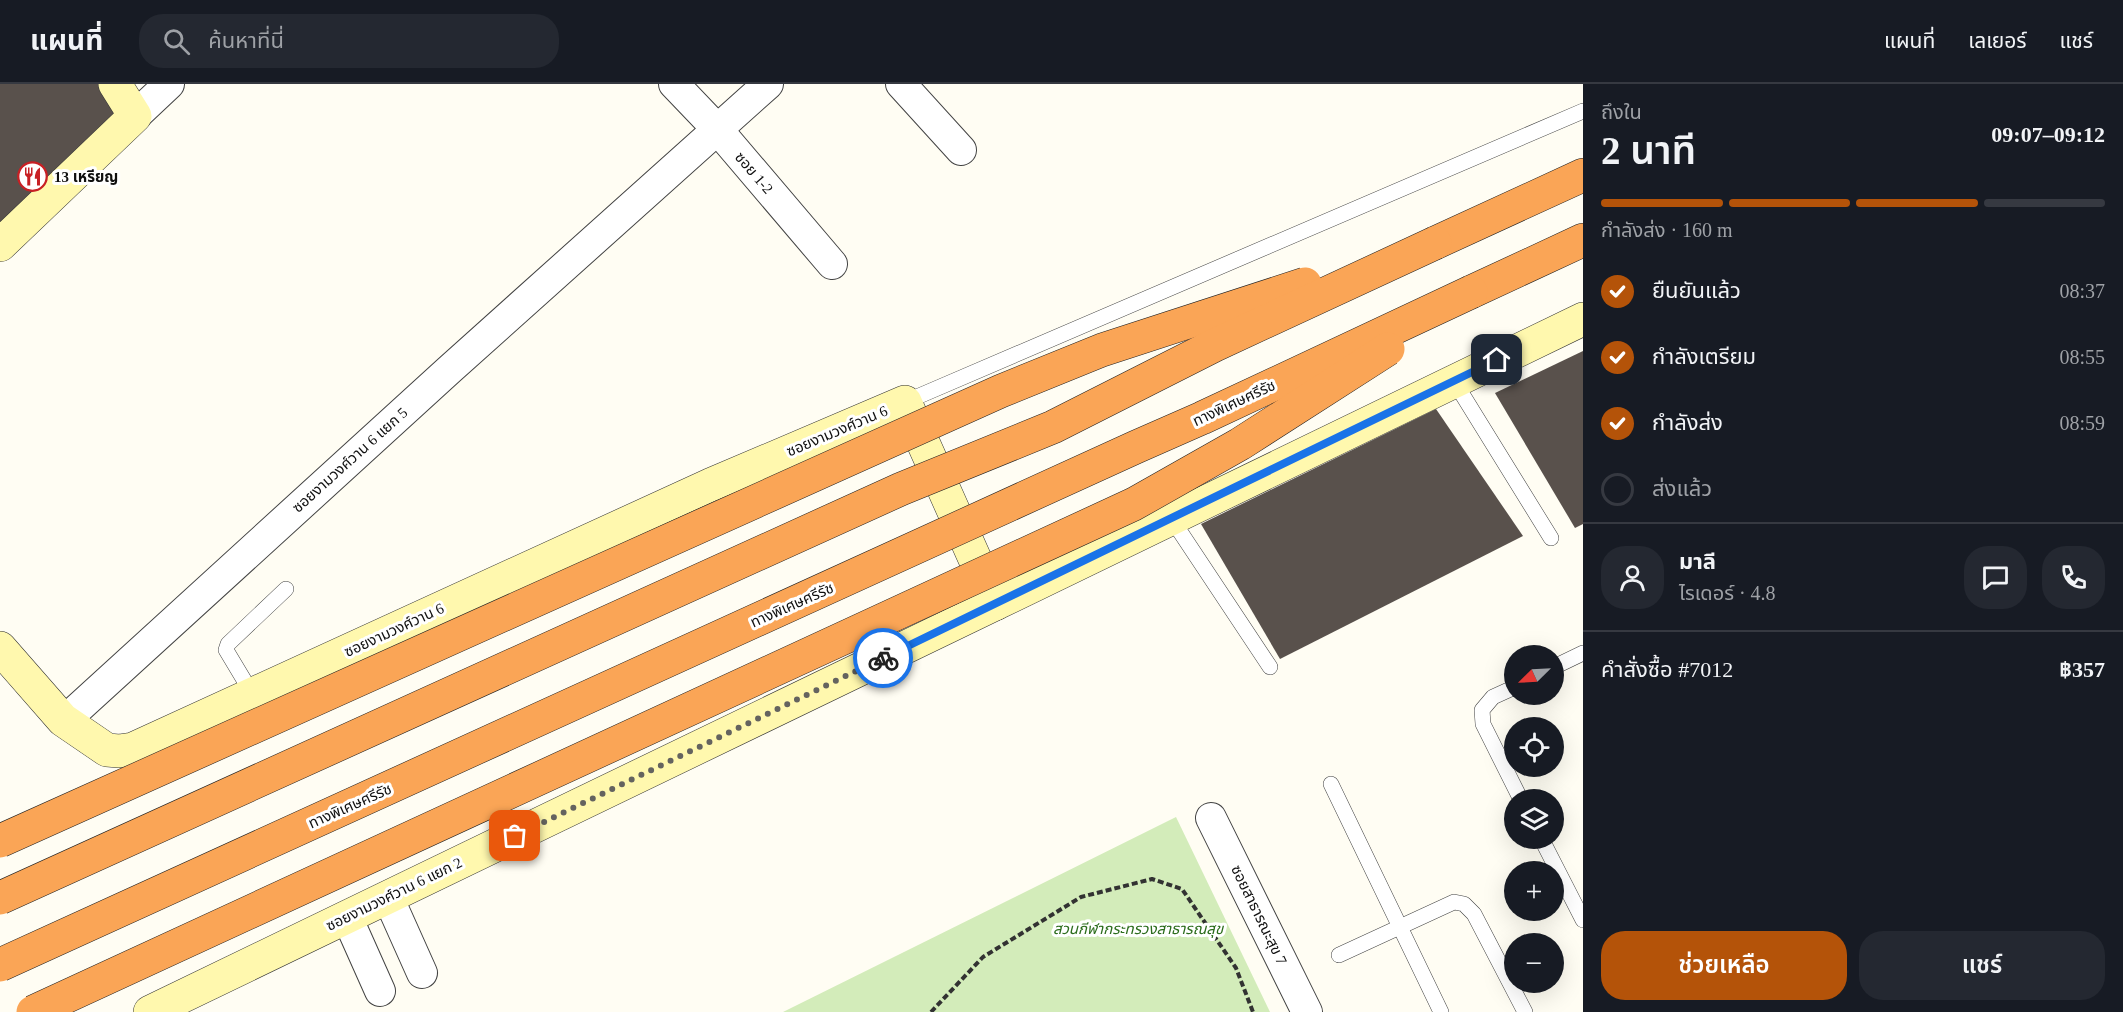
<!DOCTYPE html>
<html lang="th">
<meta charset="utf-8">
<style>
body{margin:0;font-family:"Times New Roman","Noto Sans Thai",serif;background:#242831;color:#f1f3f6;height:100vh;display:flex;flex-direction:column;font-size:22px;white-space:nowrap}
*{box-sizing:border-box;margin:0}
p{font-size:20px;color:#9ea1a6}
.icon{flex:none;width:33px;height:33px;fill:none;stroke:currentColor;stroke-width:2;stroke-linecap:round;stroke-linejoin:round}
.map{position:relative;flex:1;overflow:hidden}
.drawer{display:flex;flex-direction:column;background:#171b24;width:540px}
.drawer>*{flex:none}
.needle{width:39px;rotate:246deg}
.controls{position:absolute;left:1504px;top:561px;display:grid;gap:12px}
.controls a{display:grid;place-items:center;width:60px;height:60px;border-radius:50%;background:#171b24;box-shadow:0 6px 24px #0002;font-size:30px}
.pin{position:absolute;display:grid;place-items:center;width:51px;height:51px;color:#fff;margin:-26px;border-radius:12px;box-shadow:0 3px 9px #0006}
.courier{position:absolute;display:grid;place-items:center;width:60px;height:60px;margin:-30px;border:4px solid #1a73e8;border-radius:50%;background:#fff;color:#222;box-shadow:0 2px 8px #0007}
.overview em{font-style:normal;font-weight:600}
.overview div{display:flex;flex-direction:column-reverse}
.overview{display:flex;align-items:center;justify-content:space-between;height:102px;padding:0 18px}
h1{font-size:39px;font-weight:600;line-height:45px}
.bar{display:grid;grid-template-columns:repeat(4,1fr);gap:9px 6px;align-content:center;height:72px;padding:0 18px}
.bar i{height:8px;border-radius:4px;background:#363941}
.bar .selected{background:#b45309}
.bar p{grid-column:span 4}
.line{display:flex;align-items:center;gap:15px;padding:0 18px;border-top:2px solid #363941}
.line div{flex:1}
.round{display:grid;place-items:center;flex:none;width:63px;height:63px;border-radius:24px;background:#242831}
ol{padding:0 18px;list-style:none}
li{display:flex;align-items:center;gap:18px;height:66px}
li p{margin-inline-start:auto}
li .icon{padding:6px;border-radius:50%;background:#b45309;color:#fff;stroke-width:4}
li:last-child{color:#9ea1a6}
li i{width:33px;height:33px;border:3px solid #363941;border-radius:50%}
.cta{display:flex;gap:12px;margin-top:auto;padding:12px 18px}
.cta a{flex:1;height:69px;border-radius:24px;background:#b45309;color:#fff;font-size:24px;font-weight:600;line-height:69px;text-align:center}
.cta a+a{background:#242831;color:#f1f3f6}
header{display:flex;align-items:center;gap:36px;box-sizing:border-box;height:84px;padding:0 30px;background:#171b24;border-bottom:2px solid #363941}
header strong{font-size:28px}
nav{display:flex;gap:33px;margin-inline-start:auto;font-size:21px}
.search{width:420px;height:54px;background:#242831;display:flex;align-items:center;gap:15px;box-sizing:border-box;padding:0 21px;border-radius:24px;color:#9ea1a6;font-size:22px}
main{display:flex;flex:1;min-height:0}
.map>svg:first-child{display:block}
.green{fill:#d3ecba}
.building{fill:#59514c}
.lines{fill:none;stroke-linecap:round;stroke-linejoin:round}
.lane-casing{stroke:#434343;stroke-width:16}
.street-casing{stroke:#434343;stroke-width:32}
.secondary-casing{stroke:#323232;stroke-width:34}
.highway-casing{stroke:#212121;stroke-width:34}
.path{stroke:#323232;stroke-width:4;stroke-dasharray:6 3;stroke-linecap:butt}
.lane{stroke:#fff;stroke-width:15}
.street{stroke:#fff;stroke-width:30}
.secondary{stroke:#fff8ae;stroke-width:33}
.highway{stroke:#faa556;stroke-width:33}
.highway-bridge-casing{stroke:#212121;stroke-width:34;stroke-linecap:butt}
.highway-bridge{stroke:#faa556;stroke-width:33}
.done{stroke:#64635f;stroke-width:6;stroke-dasharray:0 10.8}
.route{stroke:#1a73e8;stroke-width:8}
.labels{text-anchor:middle;dominant-baseline:central;stroke-width:6;stroke-linejoin:round;paint-order:stroke}
.street-label{font-size:15px;fill:#101010;stroke:#fff}
.poi-label{font-size:15px;font-weight:bold;fill:#101010;stroke:#fff;text-anchor:start}
.park-label{font-size:15px;font-style:italic;fill:#2b6c1c;stroke:#fff}
</style>
<header>
<strong>แผนที่</strong>
<div class="search"><svg class="icon" aria-label="search" viewBox="0 0 24 24"><circle cx="10" cy="10" r="6"/><path d="M15 15l6 6"/></svg>ค้นหาที่นี่</div>
<nav><a>แผนที่</a><a>เลเยอร์</a><a>แชร์</a></nav>
</header>
<main>
<div class="map">
<svg width="1583" height="928" viewBox="0 0 1583 928">
<rect width="100%" height="100%" fill="#fffdf3"/>
<path class="green" d="M1176 733 1270 928H783Z"/>
<g class="building">
<path d="M0 0H113L134 30 0 156Z"/>
<path d="M1583 267V440L1575 444 1495 309Z"/>
<path d="M1436 325 1523 452 1280 575 1201 440Z"/>
</g>
<g class="lines">
<defs>
<g id="lane">
<path d="M1454 297 1551 454"/>
<path d="M905 318 1583 27"/>
<path d="M1171 434 1270 583"/>
<path d="M1554 583 1583 569"/>
<path d="M1515 603 1493 613 1482 626 1483 640 1521 716"/>
<path d="M253 611 226 566 228 560 286 505"/>
<path d="M1331 700 1441 928"/>
<path d="M1541 754 1583 836"/>
<path d="M1339 871 1454 818 1464 820 1474 830 1525 928"/>
</g>
<g id="street">
<path d="M674 0 718 46 832 180"/>
<path d="M901 0 961 66"/>
<path d="M135 32 169 0"/>
<path d="M63 636 73 629 449 286 768 0"/>
<path d="M1211 734 1307 928"/>
<path d="M388 813 422 889"/>
<path d="M347 833 380 907"/>
</g>
<g id="secondary">
<path d="M0 161 135 32 115 0"/>
<path d="M0 564 63 636 107 666 119 667 133 665 710 401 905 318 995 520 1583 235"/>
<path d="M150 928 995 520"/>
</g>
<g id="highway">
<path d="M1435 159 1583 91"/>
<path d="M1471 208 1583 156"/>
</g>
</defs>
<use href="#lane" class="lane-casing"/>
<use href="#street" class="street-casing"/>
<use href="#secondary" class="secondary-casing"/>
<use href="#highway" class="highway-casing"/>
<path class="path" d="M931 928 983 873 1081 813 1152 795 1182 805 1236 884 1253 928"/>
<use href="#lane" class="lane"/>
<use href="#street" class="street"/>
<use href="#secondary" class="secondary"/>
<use href="#highway" class="highway"/>
<defs>
<g id="highway-bridge">
<path d="M0 757 1001 307 1102 266 1305 200"/>
<path d="M0 814 901 405 1053 343 1215 261 1435 159"/>
<path d="M0 881 1136 363 1202 334 1471 208"/>
<path d="M33 928 1134 420 1240 360 1388 265"/>
</g>
</defs>
<use href="#highway-bridge" class="highway-bridge-casing"/>
<use href="#highway-bridge" class="highway-bridge"/>
</g>
<g class="lines">
<path class="done" d="M515 752 883 574"/>
<path class="route" d="M883 574 1497 276"/>
</g>
<defs>
<symbol id="restaurant-ring" viewBox="-11 -11 22 22"><circle r="9.5" fill="#fff" stroke="#c82024" stroke-width="1.5"/><path d="M-5-6h1v4h1v-4h1v4h1v-4h1v5L-1.5 .5V6h-2V.5L-5-1ZM5-6V6H3V1.5H1.5Q1.5-4 5-6Z" fill="#c82024"/></symbol>
</defs>
<g fill-rule="evenodd">
<use href="#restaurant-ring" x="16" y="76" width="33" height="33"/>
</g>
<g class="labels">
<g class="street-label">
<text transform="translate(754 89) rotate(49)">ซอย 1-2</text>
<text transform="translate(1234 319) rotate(-25)">ทางพิเศษศรีรัช</text>
<text transform="translate(837 347) rotate(-23)">ซอยงามวงศ์วาน 6</text>
<text transform="translate(350 376) rotate(-42)">ซอยงามวงศ์วาน 6 แยก 5</text>
<text transform="translate(792 521) rotate(-24)">ทางพิเศษศรีรัช</text>
<text transform="translate(394 546) rotate(-25)">ซอยงามวงศ์วาน 6</text>
<text transform="translate(350 722) rotate(-24)">ทางพิเศษศรีรัช</text>
<text transform="translate(394 810) rotate(-26)">ซอยงามวงศ์วาน 6 แยก 2</text>
<text transform="translate(1259 831) rotate(64)">ซอยสาธารณะสุข 7</text>
</g>
<g class="poi-label">
<text x="54" y="93">13 เหรียญ</text>
</g>
<g class="park-label">
<text x="1138" y="845">สวนกีฬากระทรวงสาธารณสุข</text>
</g>
</g>
</svg>
<div class="controls">
<a><svg class="needle" viewBox="-14 -14 28 28"><path d="M0-13l5 13h-10z" fill="#e53935"/><path d="M0 13l5-13h-10z" fill="#9ea1a6"/></svg></a>
<a><svg class="icon" aria-label="locate" viewBox="0 0 24 24"><circle cx="12" cy="12" r="6"/><path d="M12 2v4M12 18v4M2 12h4M18 12h4"/></svg></a>
<a><svg class="icon" aria-label="layers" viewBox="0 0 24 24"><path d="M12 4l9 5-9 5-9-5zM3 14l9 5 9-5"/></svg></a>
<a>+</a>
<a>−</a>
</div>
<div class="pin" style="left:515px;top:752px;background:#ea580c"><svg class="icon" aria-label="bag" viewBox="0 0 24 24"><path d="M5 8h14l-1 12H6zM9 8a3 3 0 0 1 6 0"/></svg></div>
<div class="pin" style="left:1497px;top:276px;background:#1f2937"><svg class="icon" aria-label="home" viewBox="0 0 24 24"><path d="M3 11l9-7 9 7M6 9v11h12V9"/></svg></div>
<div class="courier" style="left:883px;top:574px"><svg class="icon" aria-label="bike" viewBox="0 0 24 24"><circle cx="6" cy="16" r="4"/><circle cx="18" cy="16" r="4"/><path d="M6 16l4-8h5l3 8M10 8l3 8H6M13 5h3"/></svg></div>
</div>
<section class="drawer">
<div class="overview"><div><h1>2 นาที</h1><p>ถึงใน</p></div><em>09:07–09:12</em></div>
<div class="bar"><i class="selected"></i><i class="selected"></i><i class="selected"></i><i></i><p>กำลังส่ง · 160 m</p></div>
<ol>
<li><svg class="icon" aria-label="check" viewBox="0 0 24 24"><path d="M5 12l5 5 9-10"/></svg>ยืนยันแล้ว<p>08:37</p></li>
<li><svg class="icon" aria-label="check" viewBox="0 0 24 24"><path d="M5 12l5 5 9-10"/></svg>กำลังเตรียม<p>08:55</p></li>
<li><svg class="icon" aria-label="check" viewBox="0 0 24 24"><path d="M5 12l5 5 9-10"/></svg>กำลังส่ง<p>08:59</p></li>
<li><i></i>ส่งแล้ว</li>
</ol>
<div class="line" style="height:108px"><a class="round"><svg class="icon" aria-label="person" viewBox="0 0 24 24"><circle cx="12" cy="8" r="4"/><path d="M4 21q1-7 8-7t8 7"/></svg></a><div><b>มาลี</b><p>ไรเดอร์ · 4.8</p></div><a class="round"><svg class="icon" aria-label="chat" viewBox="0 0 24 24"><path d="M4 5h16v11H9l-5 4z"/></svg></a><a class="round"><svg class="icon" aria-label="phone" viewBox="0 0 24 24"><path d="M5 4h4l2 5-3 2q2 4 5 5l2-3 5 2v4C11 20 4 13 5 4z"/></svg></a></div>
<div class="line" style="height:78px"><div>คำสั่งซื้อ #7012</div><b>฿357</b></div>
<div class="cta"><a>ช่วยเหลือ</a><a>แชร์</a></div>
</section>
</main>
